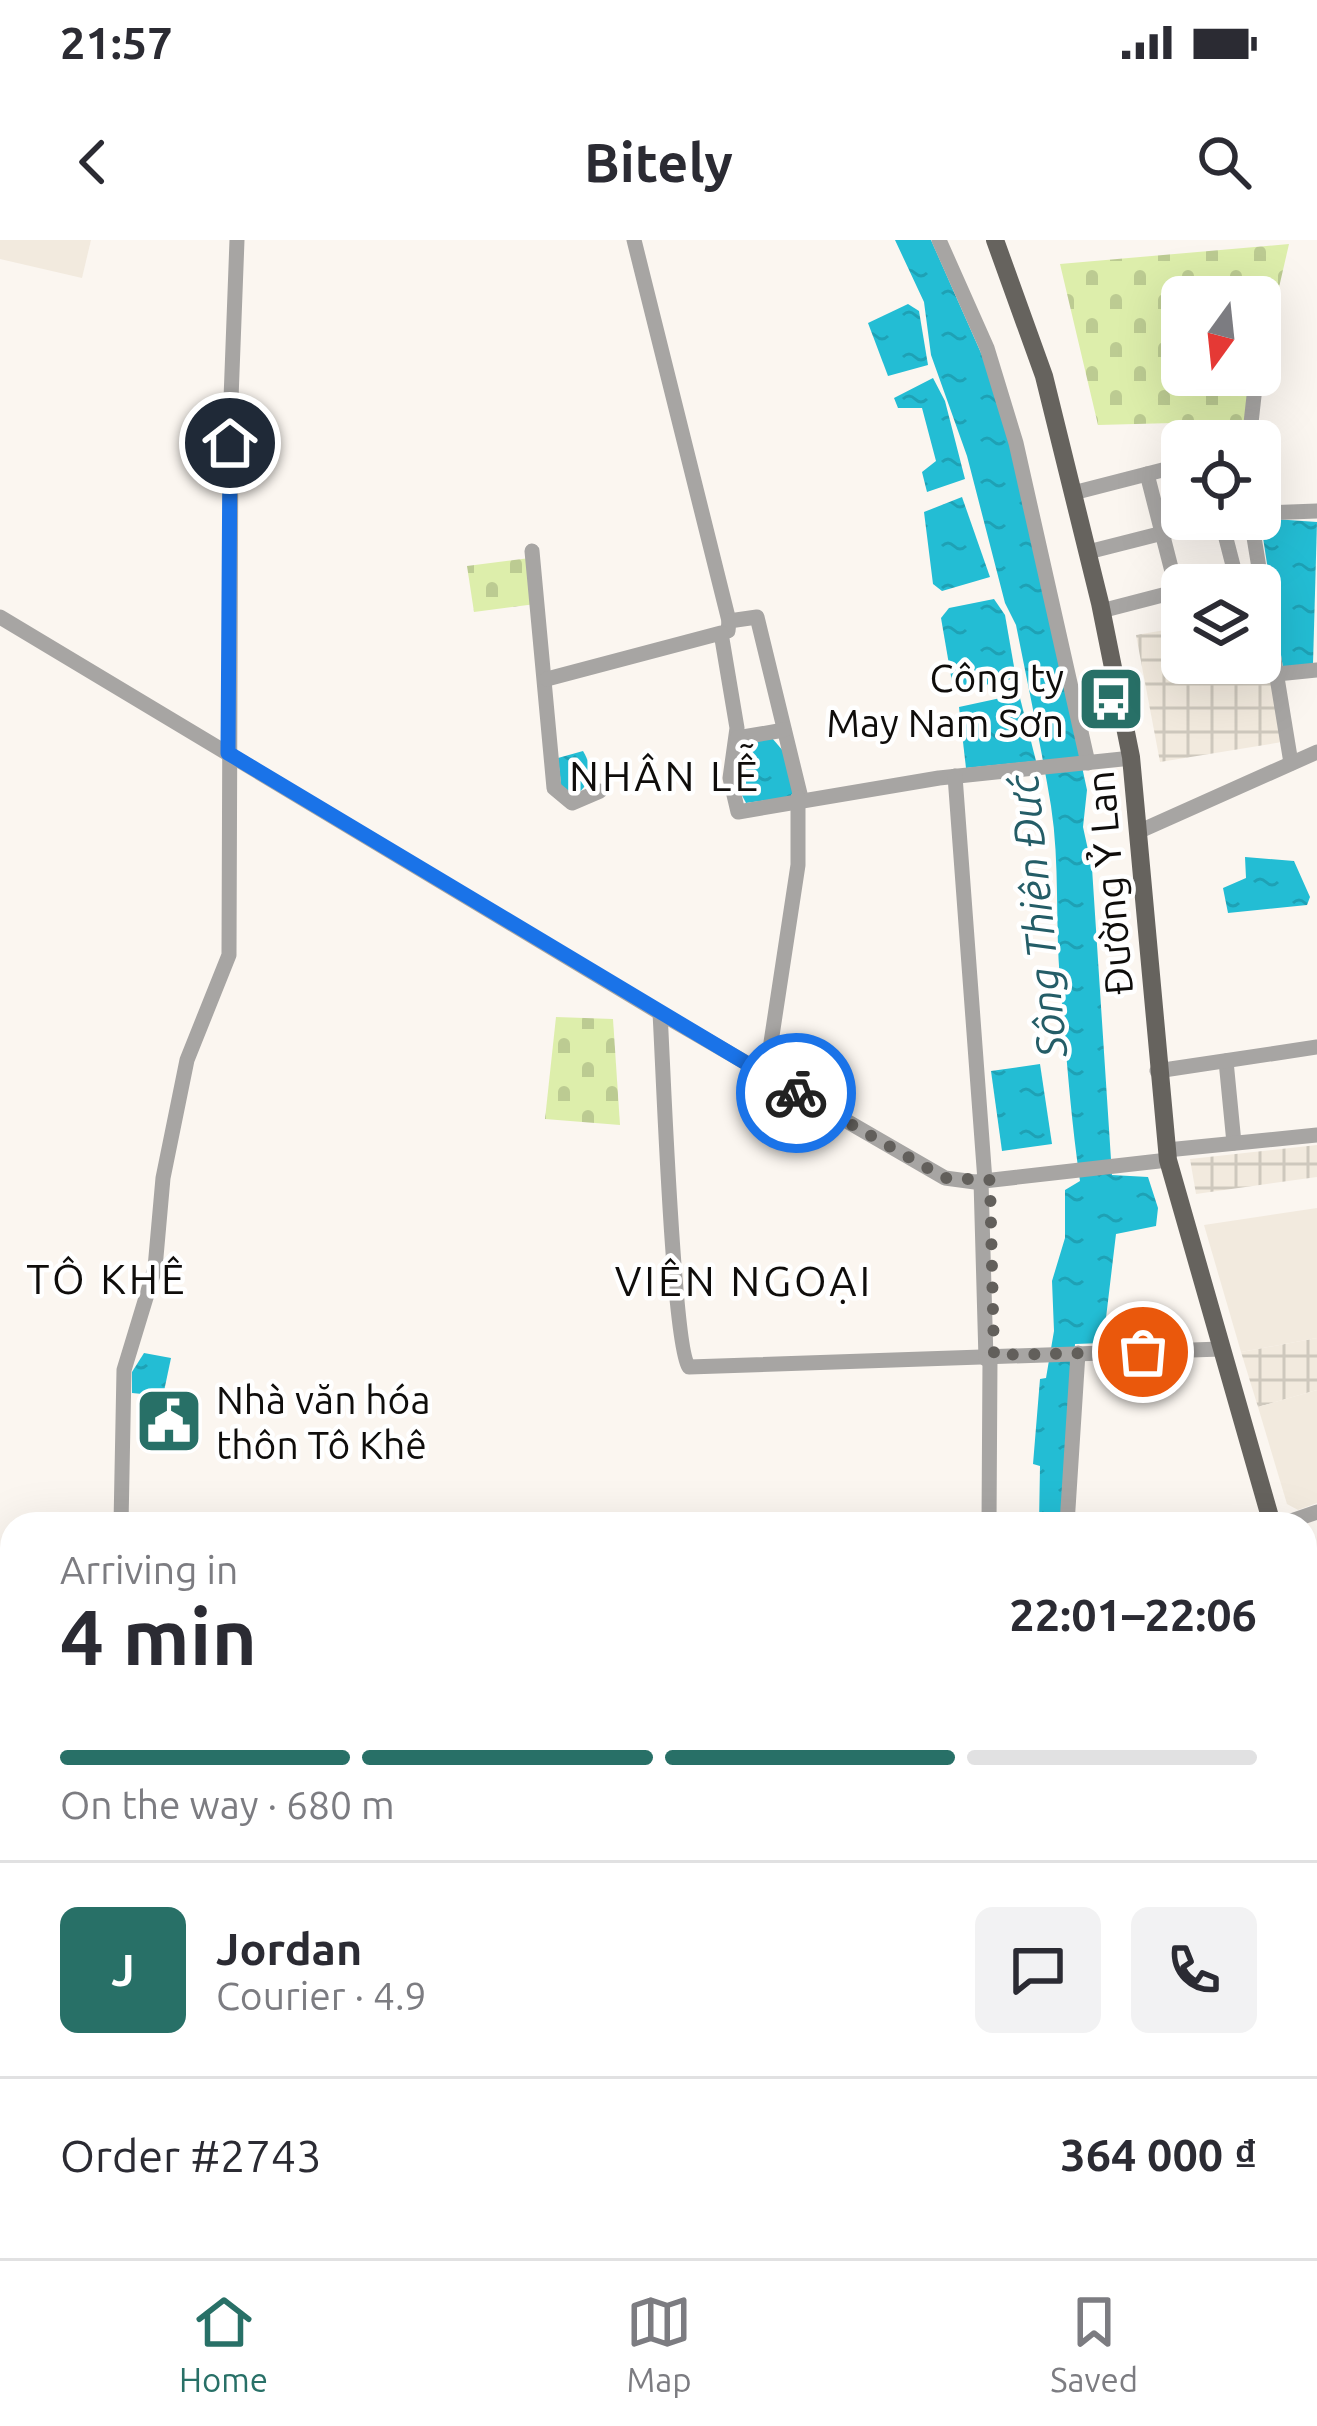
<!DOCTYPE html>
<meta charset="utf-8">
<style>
body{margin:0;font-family:Ubuntu,sans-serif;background:#f2f2f3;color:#2b2b33;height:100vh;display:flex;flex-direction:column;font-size:45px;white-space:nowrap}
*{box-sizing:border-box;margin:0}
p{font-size:39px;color:#7c7c81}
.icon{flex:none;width:66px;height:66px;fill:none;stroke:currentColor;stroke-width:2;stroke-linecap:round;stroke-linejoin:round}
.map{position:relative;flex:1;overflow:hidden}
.drawer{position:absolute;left:0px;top:1272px;width:1317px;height:747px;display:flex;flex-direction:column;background:#fff;border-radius:36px 36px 0 0;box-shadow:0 12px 48px #0002}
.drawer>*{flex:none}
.needle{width:78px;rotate:195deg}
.fabs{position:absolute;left:1161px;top:36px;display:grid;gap:24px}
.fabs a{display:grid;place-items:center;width:120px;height:120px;border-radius:18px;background:#fff;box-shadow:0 12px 48px #0002;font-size:60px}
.pin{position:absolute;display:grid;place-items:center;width:102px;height:102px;color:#fff;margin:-51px;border:6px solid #fff;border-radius:50%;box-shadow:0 3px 12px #0007}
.courier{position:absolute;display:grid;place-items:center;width:120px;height:120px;margin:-60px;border:9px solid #1a73e8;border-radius:50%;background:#fff;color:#222;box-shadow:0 3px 15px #0007}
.headline em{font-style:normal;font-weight:600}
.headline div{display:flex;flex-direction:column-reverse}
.headline{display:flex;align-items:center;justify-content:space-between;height:204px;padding:0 60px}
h1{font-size:78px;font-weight:600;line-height:90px}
.bar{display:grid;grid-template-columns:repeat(4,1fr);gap:18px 12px;align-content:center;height:144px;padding:0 60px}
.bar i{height:15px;border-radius:9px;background:#e1e1e2}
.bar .current{background:#287067}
.bar p{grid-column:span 4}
.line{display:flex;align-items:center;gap:30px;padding:0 60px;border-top:3px solid #e1e1e2}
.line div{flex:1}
.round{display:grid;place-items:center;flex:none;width:126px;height:126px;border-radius:18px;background:#f2f2f3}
.status{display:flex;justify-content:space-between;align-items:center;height:84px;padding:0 60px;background:#fff;direction:ltr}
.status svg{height:33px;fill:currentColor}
header{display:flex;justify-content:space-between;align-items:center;height:156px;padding:0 60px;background:#fff;font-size:54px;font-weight:600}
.dock{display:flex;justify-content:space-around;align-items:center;height:168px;border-top:3px solid #e1e1e2;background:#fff;font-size:33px;color:#7c7c81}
.dock a{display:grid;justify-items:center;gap:6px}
.dock .current{color:#287067}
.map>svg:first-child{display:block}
.industrial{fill:url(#industrial-grid)}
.built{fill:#f2eade}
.cemetery{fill:url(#cemetery-stones)}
.water{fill:url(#water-ripples)}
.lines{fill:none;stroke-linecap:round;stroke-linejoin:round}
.minor{stroke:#a7a5a3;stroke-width:15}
.major{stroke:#66635e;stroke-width:18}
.done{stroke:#625f5b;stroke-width:12;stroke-dasharray:0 21.6}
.route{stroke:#1a73e8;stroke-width:15}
.labels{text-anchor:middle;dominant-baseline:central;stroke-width:9;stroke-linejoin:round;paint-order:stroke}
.poi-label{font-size:39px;fill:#0f0d0b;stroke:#fff;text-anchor:end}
.street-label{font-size:39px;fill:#0f0d0b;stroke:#fff}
.neighbourhood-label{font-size:42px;letter-spacing:3px;fill:#0f0d0b;stroke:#fff}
.water-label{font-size:42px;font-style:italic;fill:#245d67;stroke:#fff}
</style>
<div class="status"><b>21:57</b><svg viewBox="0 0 49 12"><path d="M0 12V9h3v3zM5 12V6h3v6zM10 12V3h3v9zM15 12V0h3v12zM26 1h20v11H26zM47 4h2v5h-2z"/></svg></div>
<header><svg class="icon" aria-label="back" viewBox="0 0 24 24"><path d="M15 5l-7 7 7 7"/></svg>Bitely<svg class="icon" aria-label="search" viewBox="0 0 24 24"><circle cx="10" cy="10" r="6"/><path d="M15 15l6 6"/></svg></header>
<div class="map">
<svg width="1317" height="2018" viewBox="0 0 1317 2018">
<defs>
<pattern id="industrial-grid" width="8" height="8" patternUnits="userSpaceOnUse" patternTransform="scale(3)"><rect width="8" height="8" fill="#f2eade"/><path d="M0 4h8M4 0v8" fill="none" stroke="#cec8bd"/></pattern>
<pattern id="cemetery-stones" width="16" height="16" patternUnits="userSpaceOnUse" patternTransform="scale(3)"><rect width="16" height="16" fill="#ddeeab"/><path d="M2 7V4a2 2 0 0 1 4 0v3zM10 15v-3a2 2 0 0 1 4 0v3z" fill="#bccb92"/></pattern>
<pattern id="water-ripples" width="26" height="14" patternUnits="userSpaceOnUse" patternTransform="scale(3)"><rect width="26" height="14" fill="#23bdd4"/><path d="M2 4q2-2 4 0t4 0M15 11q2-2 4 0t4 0" fill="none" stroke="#1ea1b5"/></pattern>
</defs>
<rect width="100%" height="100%" fill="#fbf6f0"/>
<g class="industrial">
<path d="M1260 375 1282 502 1160 522 1136 395 1182 387V423H1260Z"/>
<path d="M1317 905V937L1196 954 1190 919Z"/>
<path d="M1317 1098V1150L1258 1167 1241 1112Z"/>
</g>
<g class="built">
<path d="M0 0H91L82 38 0 19Z"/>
<path d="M1317 968V1098L1241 1112 1204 985Z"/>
<path d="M1317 1150V1263L1298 1270 1287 1264 1258 1167Z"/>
</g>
<g class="cemetery">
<path d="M1289 4 1260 130V57H1182V135H1259L1248 181 1098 185 1060 24Z"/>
<path d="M530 318 536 364 474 372 467 326Z"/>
<path d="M556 777 613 779 620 885 545 879Z"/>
</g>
<g class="water">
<path d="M895 0H931L989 131 1018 228 1087 550 1083 587 1092 628 1112 935 1148 937 1158 968 1156 986 1116 994 1103 1103 1075 1104 1064 1284H1039L1040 1226 1033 1224 1040 1139 1046 1138 1054 1091 1052 1041 1065 998V950L1080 941C1070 873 1066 808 1060 741 1055 683 1060 624 1051 566 1041 506 1028 445 1016 385L1005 363 967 216 931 115 924 62Z"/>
<path d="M908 64 919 71 928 125 888 136 868 83Z"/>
<path d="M933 138 945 161 965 239 927 252 922 232 936 221 922 168H898L894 158Z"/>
<path d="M962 257 990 337 942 351 933 344 924 272Z"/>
<path d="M1260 278 1317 282 1313 424 1283 428Z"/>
<path d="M994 359 1005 375 1016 438 959 451 952 442 941 378 949 368Z"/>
<path d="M1019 454 1036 521 966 528 959 467Z"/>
<path d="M772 498 784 512 794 551 790 557 746 563 736 544 743 505Z"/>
<path d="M583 511C593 527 591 544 576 555L562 553 558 518Z"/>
<path d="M1245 617 1294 621 1310 657 1307 665 1228 673 1223 648 1246 638Z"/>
<path d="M1040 824 1052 904 1002 911 991 831Z"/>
<path d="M144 1113 171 1118 163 1156 132 1153V1132Z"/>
<path d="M12 1876V1986L0 1988V1881Z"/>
</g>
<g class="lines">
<g class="minor">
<path d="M634 0 729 381"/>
<path d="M939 0 987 108 1016 203 1088 523"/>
<path d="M1249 201 1256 138"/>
<path d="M1147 234 1177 351"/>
<path d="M1073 253 1182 225"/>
<path d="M1260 273 1317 271"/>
<path d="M1221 279 1238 345"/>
<path d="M1251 279 1291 523"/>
<path d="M532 311 554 548 572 563 600 551"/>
<path d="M1088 312 1218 279"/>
<path d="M1201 345 1236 336"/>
<path d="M1101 371 1182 350"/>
<path d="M0 377 660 773 945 938 975 942 1168 920"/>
<path d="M728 391 729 381 757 377 801 558"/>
<path d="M1277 434 1317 430"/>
<path d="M547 439 721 393 737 488 730 538 738 572 939 538 1132 518"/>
<path d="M737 498 784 490"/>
<path d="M955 536 985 941"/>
<path d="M1140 591 1317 512"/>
<path d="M660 773C663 822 673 1109 689 1127L1221 1109"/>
<path d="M1226 821 1234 903"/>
<path d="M1157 831 1317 807"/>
<path d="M766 835 798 625V558"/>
<path d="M1167 910 1317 895"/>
<path d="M981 941 986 1119"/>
<path d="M121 1284 124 1130 155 1028 163 938 187 820 229 715 231 159 237 0"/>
<path d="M989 1284 990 1118"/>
<path d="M1067 1284 1078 1113"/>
<path d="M1282 1284 1317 1272"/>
<path d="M0 1406 12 1409"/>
<path d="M0 1626 12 1593"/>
<path d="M1305 1760 1317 1753"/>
<path d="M1069 2007 1073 2018"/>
<path d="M1193 2007 1197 2018"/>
<path d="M855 2018 860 2007"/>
</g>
<g class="major">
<path d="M995 0 1044 136 1100 363 1131 517 1168 920 1272 1284"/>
<path d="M1305 1402 1317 1445"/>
</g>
</g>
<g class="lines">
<path class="done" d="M796 853 945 938 990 940 994 1115 1143 1112"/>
<path class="route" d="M230 203 228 513 796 853"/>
</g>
<defs>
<symbol id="bus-square" viewBox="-11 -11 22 22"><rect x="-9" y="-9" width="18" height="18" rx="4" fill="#287067" stroke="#fff"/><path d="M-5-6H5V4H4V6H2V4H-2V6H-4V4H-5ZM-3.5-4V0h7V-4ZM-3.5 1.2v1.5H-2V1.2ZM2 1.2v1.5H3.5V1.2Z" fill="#fff"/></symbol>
<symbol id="civic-square" viewBox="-11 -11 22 22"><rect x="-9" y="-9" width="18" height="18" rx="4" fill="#287067" stroke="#fff"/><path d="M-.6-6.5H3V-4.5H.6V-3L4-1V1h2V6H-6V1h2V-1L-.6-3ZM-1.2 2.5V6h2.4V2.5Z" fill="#fff"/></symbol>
</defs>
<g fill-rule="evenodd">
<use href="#bus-square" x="1073" y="421" width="76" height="76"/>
<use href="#civic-square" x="131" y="1143" width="76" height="76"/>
</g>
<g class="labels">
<g class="poi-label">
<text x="1064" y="437">Công ty<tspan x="1064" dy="45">May Nam Sơn</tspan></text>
<text x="216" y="1159" text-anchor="start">Nhà văn hóa<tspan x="216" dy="45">thôn Tô Khê</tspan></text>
</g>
<g class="street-label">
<text transform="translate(1109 643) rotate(-95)">Đường Ỷ Lan</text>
</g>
<g class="neighbourhood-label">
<text x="665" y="535">NHÂN LỄ</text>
<text x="107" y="1038">TÔ KHÊ</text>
<text x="744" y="1040">VIÊN NGOẠI</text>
</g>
<g class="water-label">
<text transform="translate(1037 676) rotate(-96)">Sông Thiên Đức</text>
</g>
</g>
</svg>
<div class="fabs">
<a><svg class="needle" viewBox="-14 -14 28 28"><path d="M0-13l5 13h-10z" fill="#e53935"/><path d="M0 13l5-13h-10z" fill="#7c7c81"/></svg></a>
<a><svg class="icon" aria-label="locate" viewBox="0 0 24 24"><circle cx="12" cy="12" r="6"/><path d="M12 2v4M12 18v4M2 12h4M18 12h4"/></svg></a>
<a><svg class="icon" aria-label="layers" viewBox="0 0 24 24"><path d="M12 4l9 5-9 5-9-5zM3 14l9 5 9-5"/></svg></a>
</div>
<div class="pin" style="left:1143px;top:1112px;background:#ea580c"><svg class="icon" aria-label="bag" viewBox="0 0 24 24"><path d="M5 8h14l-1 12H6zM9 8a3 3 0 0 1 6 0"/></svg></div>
<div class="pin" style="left:230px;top:203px;background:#1f2937"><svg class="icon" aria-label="home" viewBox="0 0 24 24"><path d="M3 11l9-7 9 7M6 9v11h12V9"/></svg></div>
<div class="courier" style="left:796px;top:853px"><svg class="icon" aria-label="bike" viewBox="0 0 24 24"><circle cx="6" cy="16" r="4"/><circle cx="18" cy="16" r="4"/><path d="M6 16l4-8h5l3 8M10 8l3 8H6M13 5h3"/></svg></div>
<section class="drawer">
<div class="headline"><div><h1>4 min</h1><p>Arriving in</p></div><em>22:01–22:06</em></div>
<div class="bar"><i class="current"></i><i class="current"></i><i class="current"></i><i></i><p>On the way · 680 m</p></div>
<div class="line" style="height:216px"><b class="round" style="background:#287067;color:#fff">J</b><div><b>Jordan</b><p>Courier · 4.9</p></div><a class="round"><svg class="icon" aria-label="chat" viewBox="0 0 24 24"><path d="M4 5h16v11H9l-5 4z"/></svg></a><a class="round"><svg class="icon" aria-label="phone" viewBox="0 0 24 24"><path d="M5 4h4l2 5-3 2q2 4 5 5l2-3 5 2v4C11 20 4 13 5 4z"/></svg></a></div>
<div class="line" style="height:156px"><div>Order #2743</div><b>364 000 ₫</b></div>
</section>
</div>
<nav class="dock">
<a class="current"><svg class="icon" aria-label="home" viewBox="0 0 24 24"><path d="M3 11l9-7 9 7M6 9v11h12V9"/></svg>Home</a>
<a><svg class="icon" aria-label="map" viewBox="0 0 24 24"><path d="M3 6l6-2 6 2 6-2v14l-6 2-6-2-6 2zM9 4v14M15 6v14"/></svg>Map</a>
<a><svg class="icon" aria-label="saved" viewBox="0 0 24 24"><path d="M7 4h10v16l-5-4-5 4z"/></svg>Saved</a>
</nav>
